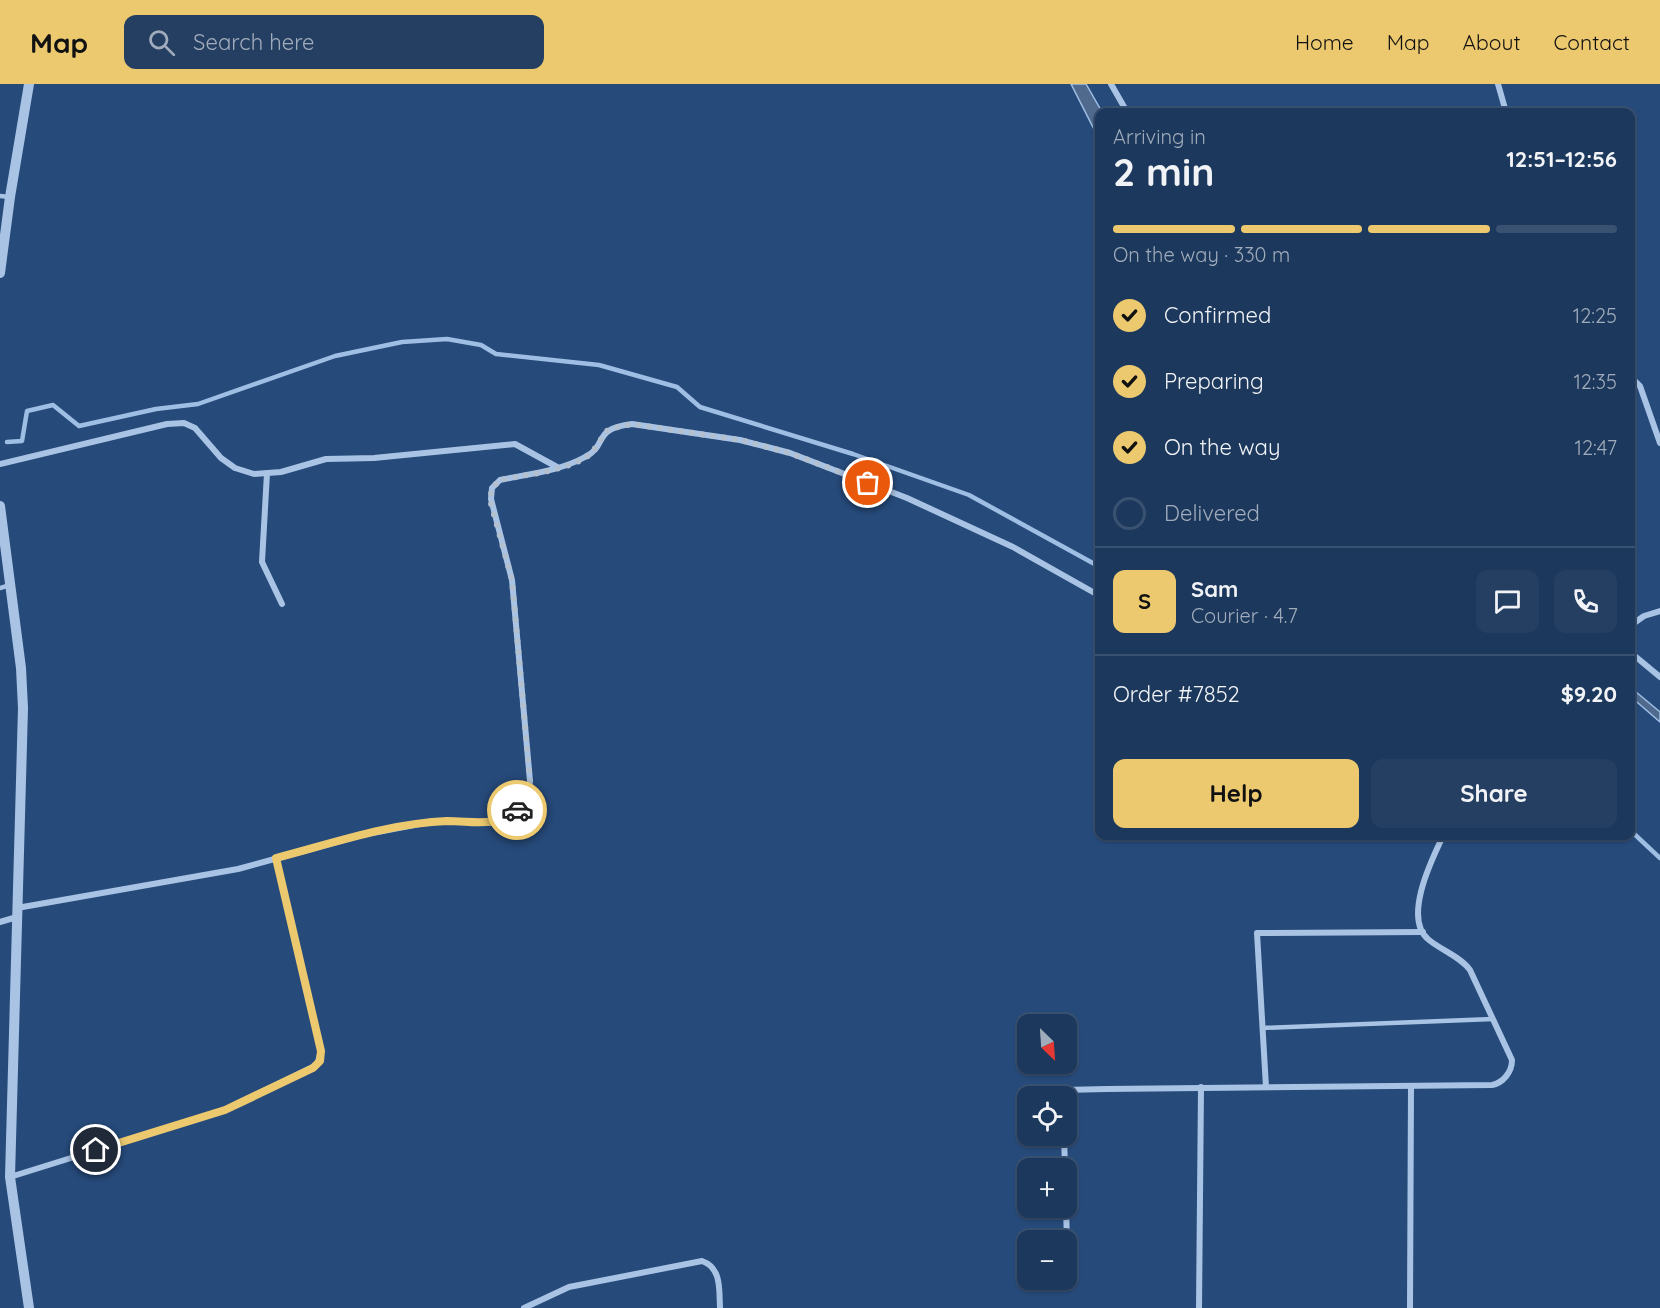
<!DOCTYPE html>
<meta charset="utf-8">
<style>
body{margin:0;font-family:Quicksand,sans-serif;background:#253f62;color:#f1f3f6;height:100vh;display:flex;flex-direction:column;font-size:22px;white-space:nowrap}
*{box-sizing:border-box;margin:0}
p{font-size:20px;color:#a0acbb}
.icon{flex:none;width:33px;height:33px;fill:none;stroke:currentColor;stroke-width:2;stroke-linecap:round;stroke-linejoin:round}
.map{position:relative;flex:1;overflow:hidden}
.side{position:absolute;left:1095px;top:24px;width:540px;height:732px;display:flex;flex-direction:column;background:#1c385c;border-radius:12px;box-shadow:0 2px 4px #0004,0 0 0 2px #3a5272}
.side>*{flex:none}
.needle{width:39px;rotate:155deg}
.buttons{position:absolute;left:1017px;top:930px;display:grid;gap:12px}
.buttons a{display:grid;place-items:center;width:60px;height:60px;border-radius:12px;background:#1c385c;box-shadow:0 2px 4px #0004,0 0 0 2px #3a5272;font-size:30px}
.pin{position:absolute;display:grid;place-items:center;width:51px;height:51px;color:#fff;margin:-26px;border:3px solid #fff;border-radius:50%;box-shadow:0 2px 6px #0007}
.courier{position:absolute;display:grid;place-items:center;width:60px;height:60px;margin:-30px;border:4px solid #ecc96f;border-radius:50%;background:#fff;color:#222;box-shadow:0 2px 8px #0007}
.headline em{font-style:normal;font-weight:700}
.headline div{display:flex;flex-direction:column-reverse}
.headline{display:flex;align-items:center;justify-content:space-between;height:102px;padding:0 18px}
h1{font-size:39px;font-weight:700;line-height:45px}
.bar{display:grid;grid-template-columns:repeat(4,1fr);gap:9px 6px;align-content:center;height:72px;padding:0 18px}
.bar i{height:8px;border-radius:4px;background:#3a5272}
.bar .active{background:#ecc96f}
.bar p{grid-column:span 4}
.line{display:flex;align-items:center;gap:15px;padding:0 18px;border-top:2px solid #3a5272}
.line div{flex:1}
.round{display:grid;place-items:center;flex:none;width:63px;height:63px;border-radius:12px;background:#253f62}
ol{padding:0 18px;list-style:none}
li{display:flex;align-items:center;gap:18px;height:66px}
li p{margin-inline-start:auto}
li .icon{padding:6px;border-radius:50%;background:#ecc96f;color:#111;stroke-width:4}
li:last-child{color:#a0acbb}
li i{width:33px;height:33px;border:3px solid #3a5272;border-radius:50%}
.primary-button{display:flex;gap:12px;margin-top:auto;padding:12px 18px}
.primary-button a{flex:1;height:69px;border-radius:12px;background:#ecc96f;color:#111;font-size:24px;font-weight:700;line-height:69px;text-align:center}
.primary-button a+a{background:#253f62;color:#f1f3f6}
header{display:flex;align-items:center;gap:36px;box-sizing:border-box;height:84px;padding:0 30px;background:#ecc96f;color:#111}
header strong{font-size:28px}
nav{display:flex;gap:33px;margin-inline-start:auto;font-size:21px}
.search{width:420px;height:54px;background:#253f62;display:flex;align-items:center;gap:15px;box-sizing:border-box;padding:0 21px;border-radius:12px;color:#a0acbb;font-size:22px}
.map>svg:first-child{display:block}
.water{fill:#4f6a8d;stroke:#9ebee4;stroke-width:1.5}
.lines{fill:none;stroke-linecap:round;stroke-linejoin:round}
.stream{stroke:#9ebee4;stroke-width:4.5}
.service{stroke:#a9c3e4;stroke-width:4.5}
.minor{stroke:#a9c3e4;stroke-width:6}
.tertiary{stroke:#a9c3e4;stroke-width:10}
.done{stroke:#b3c0d0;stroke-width:6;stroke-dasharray:0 10.8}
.route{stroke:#ecc96f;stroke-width:8}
</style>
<header>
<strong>Map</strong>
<div class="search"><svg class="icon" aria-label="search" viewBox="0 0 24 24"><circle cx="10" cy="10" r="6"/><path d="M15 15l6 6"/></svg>Search here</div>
<nav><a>Home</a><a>Map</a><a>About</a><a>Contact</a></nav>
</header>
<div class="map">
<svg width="1660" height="1224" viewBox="0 0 1660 1224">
<rect width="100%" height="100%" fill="#264a7a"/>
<g class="water">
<path d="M1071 0H1086L1102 28H1100L1099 55Z"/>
<path d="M1630 603 1660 628V638L1631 613Z"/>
</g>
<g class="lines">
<g class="stream">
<path d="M7 358 22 357 27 327 53 321 79 342 156 325 198 320 335 272 402 258 447 255 481 261 496 270 599 281 677 303 700 323 853 370 969 411 1100 483"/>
<path d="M1630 746 1660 774"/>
</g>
<g class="service">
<path d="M0 112 10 113"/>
<path d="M0 504 10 501"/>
<path d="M1262 944 1493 935"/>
</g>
<g class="minor">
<path d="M1111 0 1127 28"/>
<path d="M1498 0 1506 28"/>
<path d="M1630 292 1640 302 1660 359"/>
<path d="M0 380 167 340 184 339 195 344 221 374 235 384 254 390 281 388 326 375 374 374 515 360 557 383"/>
<path d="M267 389 262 478 282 520"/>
<path d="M1630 542 1644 532 1660 527"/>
<path d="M1630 568 1660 593"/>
<path d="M17 824 238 785 362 751 435 737 489 739 507 734 520 724 528 710 530 697 512 496 491 415 492 404 500 396C528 390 560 387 585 373 609 361 591 345 632 340L740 356 790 369 907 414 1013 463 1100 512"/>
<path d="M0 838 17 833"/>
<path d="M1266 1003 1257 849 1423 848"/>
<path d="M1063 1012V1006L1107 1005 1492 1001C1503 999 1512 988 1512 976L1470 886C1461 873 1441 866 1429 856 1402 835 1432 775 1443 752"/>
<path d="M1064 1052 1065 1084"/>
<path d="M10 1093 225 1026 317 981 321 967 276 774"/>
<path d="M1066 1124 1068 1191"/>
<path d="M524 1224 569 1203 702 1177C722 1184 719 1206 720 1224"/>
<path d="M1199 1224 1201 1003"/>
<path d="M1410 1224 1411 1002"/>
</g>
<g class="tertiary">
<path d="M0 189 10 113 29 0"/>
<path d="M0 422 21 584 23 624 10 1093 29 1224"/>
</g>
</g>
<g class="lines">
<path class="done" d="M517 726 528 710 530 697 512 496 490 416 492 404 500 396C524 391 571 386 589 371 597 364 601 353 609 345L632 340 740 356 790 369 868 399"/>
<path class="route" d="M96 1066 225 1026 313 984 320 977 321 967 276 774C330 760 391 739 447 737 475 737 493 744 517 726"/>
</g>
</svg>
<div class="buttons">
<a><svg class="needle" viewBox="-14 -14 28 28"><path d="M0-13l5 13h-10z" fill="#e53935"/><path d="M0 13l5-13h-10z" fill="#a0acbb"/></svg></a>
<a><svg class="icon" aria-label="locate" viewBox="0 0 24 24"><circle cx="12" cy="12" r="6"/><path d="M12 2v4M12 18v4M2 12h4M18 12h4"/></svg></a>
<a>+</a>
<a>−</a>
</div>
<div class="pin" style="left:868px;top:399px;background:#ea580c"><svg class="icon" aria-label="bag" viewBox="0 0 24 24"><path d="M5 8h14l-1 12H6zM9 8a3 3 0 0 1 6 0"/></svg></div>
<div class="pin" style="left:96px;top:1066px;background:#1f2937"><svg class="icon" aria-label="home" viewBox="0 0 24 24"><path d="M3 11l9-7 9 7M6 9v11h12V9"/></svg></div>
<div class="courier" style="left:517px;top:726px"><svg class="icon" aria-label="car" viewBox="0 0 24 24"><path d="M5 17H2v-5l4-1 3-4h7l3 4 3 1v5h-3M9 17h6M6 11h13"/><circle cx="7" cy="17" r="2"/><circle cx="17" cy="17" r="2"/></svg></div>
<section class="side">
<div class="headline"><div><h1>2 min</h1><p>Arriving in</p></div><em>12:51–12:56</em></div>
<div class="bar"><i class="active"></i><i class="active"></i><i class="active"></i><i></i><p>On the way · 330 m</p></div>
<ol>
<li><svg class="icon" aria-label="check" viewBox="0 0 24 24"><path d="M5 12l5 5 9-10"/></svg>Confirmed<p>12:25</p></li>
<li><svg class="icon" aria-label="check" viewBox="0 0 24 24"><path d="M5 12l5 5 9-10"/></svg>Preparing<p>12:35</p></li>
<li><svg class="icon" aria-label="check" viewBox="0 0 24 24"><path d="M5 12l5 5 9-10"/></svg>On the way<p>12:47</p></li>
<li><i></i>Delivered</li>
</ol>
<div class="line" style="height:108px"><b class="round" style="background:#ecc96f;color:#111">S</b><div><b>Sam</b><p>Courier · 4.7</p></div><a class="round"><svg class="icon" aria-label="chat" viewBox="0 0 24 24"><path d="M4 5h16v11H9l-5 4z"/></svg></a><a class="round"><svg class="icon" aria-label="phone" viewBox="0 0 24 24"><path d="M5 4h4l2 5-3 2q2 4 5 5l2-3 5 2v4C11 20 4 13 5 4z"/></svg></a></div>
<div class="line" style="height:78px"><div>Order #7852</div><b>$9.20</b></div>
<div class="primary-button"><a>Help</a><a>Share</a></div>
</section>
</div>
